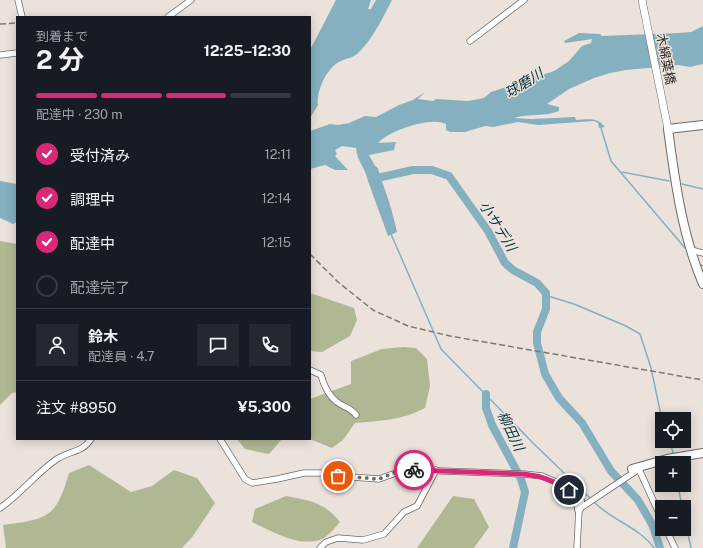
<!DOCTYPE html>
<html lang="ja">
<meta charset="utf-8">
<style>
body{margin:0;font-family:"Public Sans","Noto Sans JP",sans-serif;background:#242831;color:#f1f3f6;height:100vh;display:flex;flex-direction:column;font-size:15px;white-space:nowrap}
*{box-sizing:border-box;margin:0}
p{font-size:13px;color:#9ea1a6}
.icon{flex:none;width:22px;height:22px;fill:none;stroke:currentColor;stroke-width:2;stroke-linecap:round;stroke-linejoin:round}
.map{position:relative;flex:1;overflow:hidden}
.details{position:absolute;left:16px;top:16px;width:295px;height:424px;display:flex;flex-direction:column;background:#171b24;border-radius:0px;box-shadow:0 2px 10px #0003}
.details>*{flex:none}
.fabs{position:absolute;left:655px;top:412px;display:grid;gap:8px}
.fabs a{display:grid;place-items:center;width:36px;height:36px;border-radius:0px;background:#171b24;box-shadow:0 2px 10px #0003;font-size:20px}
.pin{position:absolute;display:grid;place-items:center;width:34px;height:34px;color:#fff;margin:-17px;border:2px solid #fff;border-radius:50%;box-shadow:0 1px 4px #0007}
.courier{position:absolute;display:grid;place-items:center;width:40px;height:40px;margin:-20px;border:3px solid #db2777;border-radius:50%;background:#fff;color:#222;box-shadow:0 1px 5px #0007}
.headline em{font-style:normal;font-weight:700}
.headline div{display:flex;flex-direction:column-reverse}
.headline{display:flex;align-items:center;justify-content:space-between;height:68px;padding:0 20px}
h1{font-size:26px;font-weight:700;line-height:30px}
.bar{display:grid;grid-template-columns:repeat(4,1fr);gap:6px 4px;align-content:center;height:48px;padding:0 20px}
.bar i{height:5px;border-radius:3px;background:#363941}
.bar .on{background:#db2777}
.bar p{grid-column:span 4}
.line{display:flex;align-items:center;gap:10px;padding:0 20px;border-top:1px solid #363941}
.line div{flex:1}
.round{display:grid;place-items:center;flex:none;width:42px;height:42px;border-radius:0px;background:#242831}
ol{padding:0 20px;list-style:none}
li{display:flex;align-items:center;gap:12px;height:44px}
li p{margin-inline-start:auto}
li .icon{padding:4px;border-radius:50%;background:#db2777;color:#fff;stroke-width:4}
li:last-child{color:#9ea1a6}
li i{width:22px;height:22px;border:2px solid #363941;border-radius:50%}
.map>svg:first-child{display:block}
.forest{fill:#b0b893}
.water{fill:#84b0c0}
.lines{fill:none;stroke-linecap:round;stroke-linejoin:round}
.stream{stroke:#84b0c0;stroke-width:1.5}
.river{stroke:#84b0c0;stroke-width:8}
.minor-casing{stroke:#706963;stroke-width:7}
.tertiary-casing{stroke:#706963;stroke-width:8}
.secondary-casing{stroke:#706963;stroke-width:10}
.minor{stroke:#fff;stroke-width:5.5}
.tertiary{stroke:#fff;stroke-width:7}
.secondary{stroke:#fff;stroke-width:8}
.rail{stroke:#7d7773;stroke-width:1.5;stroke-dasharray:6 3;stroke-linecap:butt}
.done{stroke:#706b67;stroke-width:4;stroke-dasharray:0 7.2}
.route{stroke:#db2777;stroke-width:5}
.labels{text-anchor:middle;dominant-baseline:central;stroke-width:3;stroke-linejoin:round;paint-order:stroke}
.street-label{font-size:13px;fill:#2e2b28;stroke:#ebe2db}
.water-label{font-size:14px;font-style:italic;fill:#032f3b;stroke:#ebe2db}
</style>
<div class="map">
<svg width="703" height="548" viewBox="0 0 703 548">
<rect width="100%" height="100%" fill="#ebe2db"/>
<g class="forest">
<path d="M0 241 17 244V392L12 393 0 405Z"/>
<path d="M310 293 354 308 357 320 350 336 322 352 310 351Z"/>
<path d="M403 347 416 348 427 359 430 386 425 408C403 420 380 421 355 423L343 440 332 448 310 439V399L351 384V361L382 349Z"/>
<path d="M237 439H282L269 454 245 449Z"/>
<path d="M89 465 131 492 152 486 174 470 197 478 215 503 193 536 182 548H6L3 525C48 519 56 518 69 473Z"/>
<path d="M286 496C311 501 324 502 340 522 335 528 328 536 322 539 299 548 272 531 252 522L255 509Z"/>
<path d="M453 496 474 499 489 527 474 548H417Z"/>
</g>
<g class="water">
<path d="M336 0H371L368 9H371L376 0H392C382 19 373 39 357 54 353 58 346 58 341 61 327 67 316 91 318 105L310 118V50Z"/>
<path d="M703 26V64L690 67 679 65 626 70 610 73 594 78 569 89 547 104 559 107V111C545 117 529 113 514 118L532 119 575 117 576 120C588 119 598 117 605 127L599 128 598 123 594 121 538 125 518 122 493 127 485 126 465 132H450L446 130V124C430 116 389 131 378 143L396 142 394 150 369 155C383 179 391 205 397 232L388 236 368 181C366 169 357 161 356 148L342 146 335 150 337 154 335 156 348 170H335L325 165 310 169V131L330 124 338 125 349 123 365 116 376 117 399 105 413 100 425 92 418 99 433 101 436 99 468 101 484 98 491 92 554 71 569 61 582 46 591 43 592 39 565 43 564 41 579 33 600 34 602 36 679 33 691 32Z"/>
<path d="M0 181 17 184V222L13 224 0 218Z"/>
</g>
<g class="lines">
<g class="stream">
<path d="M601 128 611 161 685 248"/>
<path d="M622 172 669 181"/>
<path d="M682 184 703 189"/>
<path d="M391 234 441 349 534 444 591 499"/>
<path d="M701 265 703 266"/>
<path d="M548 296 574 304 626 326 640 334 651 368 662 420"/>
<path d="M669 441 674 455"/>
<path d="M678 485 682 507"/>
<path d="M594 502C611 520 639 527 654 548"/>
<path d="M684 515 691 548"/>
</g>
<g class="river">
<path d="M374 170 377 178 413 170H432L449 176 488 231 505 263 513 270 537 283 546 293V309L537 332V343L545 374 559 398 582 423 611 471 638 500 653 526 660 548"/>
<path d="M486 394V408L492 425 521 479 525 492 513 548"/>
</g>
<defs>
<g id="minor">
<path d="M18 0 22 17"/>
<path d="M168 17 191 0"/>
<path d="M470 41 524 0"/>
<path d="M0 55 17 53"/>
<path d="M691 250 703 253"/>
<path d="M310 370 321 375C324 386 330 398 340 404 346 408 351 408 356 415"/>
<path d="M220 439 245 479 252 483 277 479 304 473H330L338 476 379 479 396 473 415 470 524 474 542 476 556 482 569 490 579 509 577 548"/>
<path d="M638 467 662 520"/>
<path d="M0 508C21 494 36 473 57 459 71 450 82 453 91 439"/>
<path d="M579 509 636 471 638 467"/>
<path d="M666 529 675 548"/>
<path d="M320 548 326 542 338 538 363 540 384 534 404 512 417 506 436 470"/>
</g>
<path id="tertiary" d="M642 0 668 129"/>
<g id="secondary">
<path d="M703 125 668 129C675 181 682 235 703 284"/>
<path d="M632 469 667 459 703 453"/>
<path d="M579 509 580 501"/>
</g>
</defs>
<use href="#minor" class="minor-casing"/>
<use href="#tertiary" class="tertiary-casing"/>
<use href="#secondary" class="secondary-casing"/>
<use href="#minor" class="minor"/>
<use href="#tertiary" class="tertiary"/>
<use href="#secondary" class="secondary"/>
<g class="rail">
<path d="M0 24 17 23"/>
<path d="M310 254 338 282 373 310 408 326 450 336 703 380"/>
</g>
</g>
<g class="lines">
<path class="done" d="M338 476 379 479 396 472 414 470"/>
<path class="route" d="M414 470 524 474C542 476 554 481 569 490"/>
</g>
<g class="labels">
<g class="street-label">
<text transform="translate(666 59) rotate(79)">木綿葉橋</text>
</g>
<g class="water-label">
<text transform="translate(524 83) rotate(-32)">球磨川</text>
<text transform="translate(498 226) rotate(58)">小サデ川</text>
<text transform="translate(511 431) rotate(64)">柳田川</text>
</g>
</g>
</svg>
<div class="fabs">
<a><svg class="icon" aria-label="locate" viewBox="0 0 24 24"><circle cx="12" cy="12" r="6"/><path d="M12 2v4M12 18v4M2 12h4M18 12h4"/></svg></a>
<a>+</a>
<a>−</a>
</div>
<div class="pin" style="left:338px;top:476px;background:#ea580c"><svg class="icon" aria-label="bag" viewBox="0 0 24 24"><path d="M5 8h14l-1 12H6zM9 8a3 3 0 0 1 6 0"/></svg></div>
<div class="pin" style="left:569px;top:490px;background:#1f2937"><svg class="icon" aria-label="home" viewBox="0 0 24 24"><path d="M3 11l9-7 9 7M6 9v11h12V9"/></svg></div>
<div class="courier" style="left:414px;top:470px"><svg class="icon" aria-label="bike" viewBox="0 0 24 24"><circle cx="6" cy="16" r="4"/><circle cx="18" cy="16" r="4"/><path d="M6 16l4-8h5l3 8M10 8l3 8H6M13 5h3"/></svg></div>
<section class="details">
<div class="headline"><div><h1>2 分</h1><p>到着まで</p></div><em>12:25–12:30</em></div>
<div class="bar"><i class="on"></i><i class="on"></i><i class="on"></i><i></i><p>配達中 · 230 m</p></div>
<ol>
<li><svg class="icon" aria-label="check" viewBox="0 0 24 24"><path d="M5 12l5 5 9-10"/></svg>受付済み<p>12:11</p></li>
<li><svg class="icon" aria-label="check" viewBox="0 0 24 24"><path d="M5 12l5 5 9-10"/></svg>調理中<p>12:14</p></li>
<li><svg class="icon" aria-label="check" viewBox="0 0 24 24"><path d="M5 12l5 5 9-10"/></svg>配達中<p>12:15</p></li>
<li><i></i>配達完了</li>
</ol>
<div class="line" style="height:72px"><a class="round"><svg class="icon" aria-label="person" viewBox="0 0 24 24"><circle cx="12" cy="8" r="4"/><path d="M4 21q1-7 8-7t8 7"/></svg></a><div><b>鈴木</b><p>配達員 · 4.7</p></div><a class="round"><svg class="icon" aria-label="chat" viewBox="0 0 24 24"><path d="M4 5h16v11H9l-5 4z"/></svg></a><a class="round"><svg class="icon" aria-label="phone" viewBox="0 0 24 24"><path d="M5 4h4l2 5-3 2q2 4 5 5l2-3 5 2v4C11 20 4 13 5 4z"/></svg></a></div>
<div class="line" style="height:52px"><div>注文 #8950</div><b>¥5,300</b></div>
</section>
</div>
